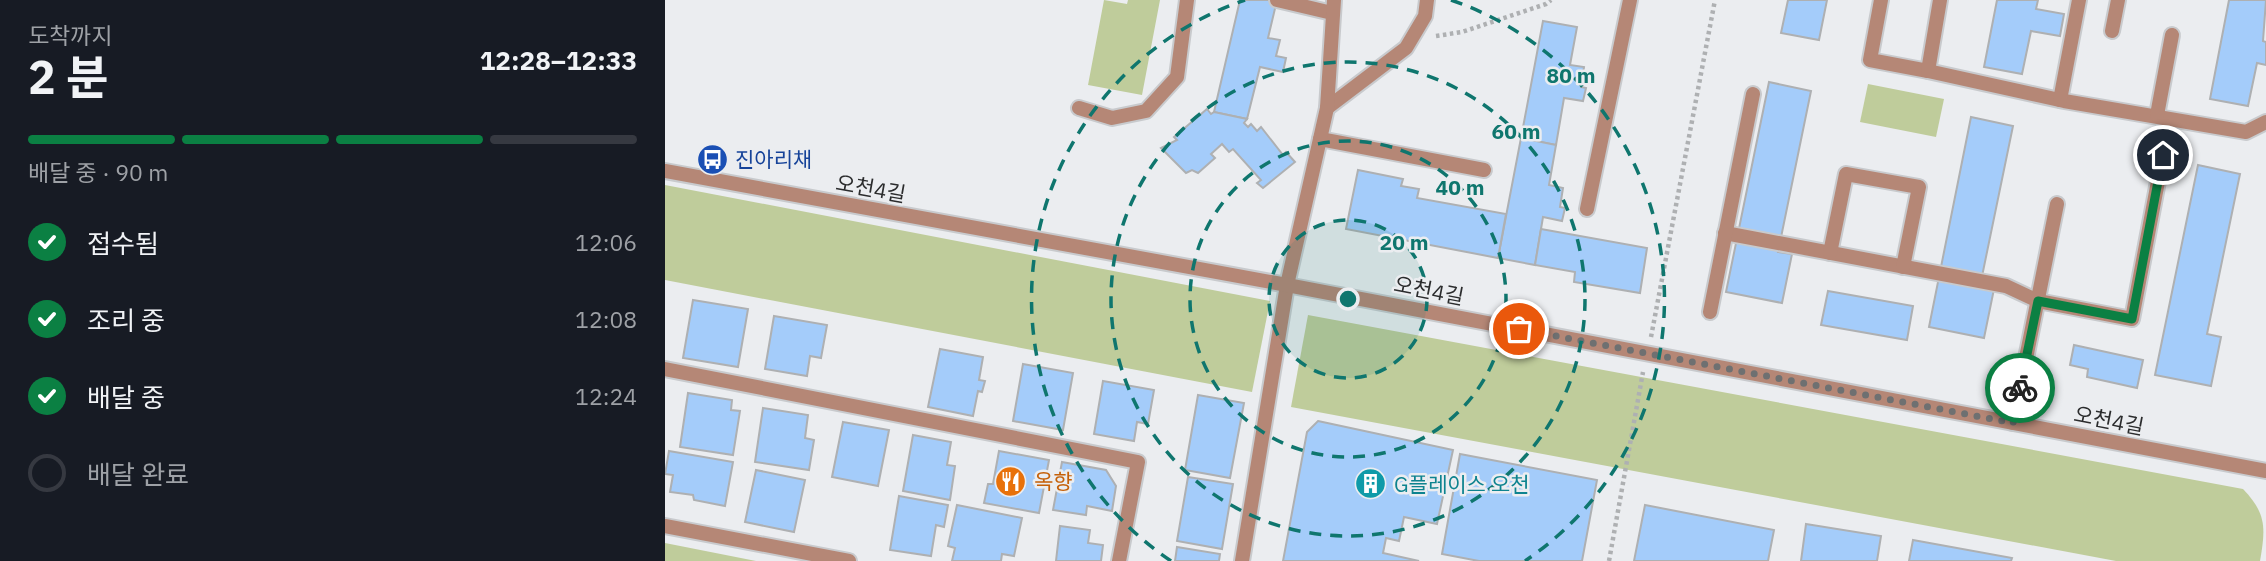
<!DOCTYPE html>
<html lang="ko">
<meta charset="utf-8">
<style>
body{margin:0;font-family:"IBM Plex Sans","Noto Sans KR",sans-serif;background:#20242c;color:#f1f3f6;height:100vh;display:flex;flex-direction:column;font-size:26px;white-space:nowrap}
*{box-sizing:border-box;margin:0}
p{font-size:23px;color:#9ea1a6}
.icon{flex:none;width:38px;height:38px;fill:none;stroke:currentColor;stroke-width:2;stroke-linecap:round;stroke-linejoin:round}
.map{position:relative;flex:1;overflow:hidden}
.drawer{display:flex;flex-direction:column;background:#171b24;width:665px}
.drawer>*{flex:none}
.pin{position:absolute;display:grid;place-items:center;width:60px;height:60px;color:#fff;margin:-30px;border:4px solid #fff;border-radius:50%;box-shadow:0 2px 7px #0007}
.courier{position:absolute;display:grid;place-items:center;width:70px;height:70px;margin:-35px;border:5px solid #0b8043;border-radius:50%;background:#fff;color:#222;box-shadow:0 2px 9px #0007}
.overview em{font-style:normal;font-weight:700}
.overview div{display:flex;flex-direction:column-reverse}
.overview{display:flex;align-items:center;justify-content:space-between;height:119px;padding:0 28px}
h1{font-size:46px;font-weight:700;line-height:52px}
.bar{display:grid;grid-template-columns:repeat(4,1fr);gap:10px 7px;align-content:center;height:84px;padding:0 28px}
.bar i{height:9px;border-radius:5px;background:#363941}
.bar .active{background:#0b8043}
.bar p{grid-column:span 4}
ol{padding:0 28px;list-style:none}
li{display:flex;align-items:center;gap:21px;height:77px}
li p{margin-inline-start:auto}
li .icon{padding:7px;border-radius:50%;background:#0b8043;color:#fff;stroke-width:4}
li:last-child{color:#9ea1a6}
li i{width:38px;height:38px;border:4px solid #363941;border-radius:50%}
main{display:flex;flex:1;min-height:0}
.map>svg:first-child{display:block}
.green{fill:#bfcc9b}
.building{fill:#a4ccfa;stroke:#aeb0b2;stroke-width:2}
.lines{fill:none;stroke-linecap:round;stroke-linejoin:round}
.service-casing{stroke:#c8cacd;stroke-width:18}
.minor-casing{stroke:#c8cacd;stroke-width:18}
.tertiary-casing{stroke:#c8cacd;stroke-width:18}
.path{stroke:#aeb0b2;stroke-width:4.5;stroke-dasharray:3.5 3.5;stroke-linecap:butt}
.service{stroke:#b58776;stroke-width:14}
.minor{stroke:#b58776;stroke-width:14}
.tertiary{stroke:#b58776;stroke-width:14}
.done{stroke:#6e7071;stroke-width:7;stroke-dasharray:0 12.6}
.route{stroke:#0b8043;stroke-width:9}
.ring{fill:none;stroke:#0f766e;stroke-width:3.5;stroke-dasharray:12 9}
.labels{text-anchor:middle;dominant-baseline:central;stroke-width:5;stroke-linejoin:round;paint-order:stroke}
.transit-label{font-size:21px;fill:#164399;stroke:#ebedf0;text-anchor:start}
.street-label{font-size:21px;fill:#2b2c2d;stroke:#ebedf0}
.food-label{font-size:21px;fill:#c56008;stroke:#ebedf0;text-anchor:start}
.culture-label{font-size:21px;fill:#0d838f;stroke:#ebedf0;text-anchor:start}
.centre{fill:#0f766e;stroke:#ebedf0;stroke-width:3.5}
.ring-label{font-size:21px;text-anchor:middle;font-weight:bold;fill:#0f766e;stroke:#ebedf0;stroke-width:5;stroke-linejoin:round;paint-order:stroke}
</style>
<main>
<section class="drawer">
<div class="overview"><div><h1>2 분</h1><p>도착까지</p></div><em>12:28–12:33</em></div>
<div class="bar"><i class="active"></i><i class="active"></i><i class="active"></i><i></i><p>배달 중 · 90 m</p></div>
<ol>
<li><svg class="icon" aria-label="check" viewBox="0 0 24 24"><path d="M5 12l5 5 9-10"/></svg>접수됨<p>12:06</p></li>
<li><svg class="icon" aria-label="check" viewBox="0 0 24 24"><path d="M5 12l5 5 9-10"/></svg>조리 중<p>12:08</p></li>
<li><svg class="icon" aria-label="check" viewBox="0 0 24 24"><path d="M5 12l5 5 9-10"/></svg>배달 중<p>12:24</p></li>
<li><i></i>배달 완료</li>
</ol>
</section>
<div class="map">
<svg width="1601" height="561" viewBox="0 0 1601 561">
<rect width="100%" height="100%" fill="#ebedf0"/>
<g class="green">
<path d="M439 0 462 4 463 0H495L477 95 423 85Z"/>
<path d="M1203 84 1279 99 1271 137 1195 122Z"/>
<path d="M0 185 605 301 587 392 0 280Z"/>
<path d="M643 315 1578 489C1601 513 1601 527 1595 561H1451L626 407Z"/>
<path d="M0 543 91 561H0Z"/>
</g>
<g class="building">
<path d="M575 0H612L603 38 615 40 611 56 621 58 618 72 595 67 582 119 549 112Z"/>
<path d="M1123 0H1162L1154 40 1116 33Z"/>
<path d="M1332 0H1373L1371 9 1399 14 1395 36 1366 31 1357 74 1319 67Z"/>
<path d="M1564 0H1601L1598 41 1601 42V65L1592 63 1583 106 1545 99Z"/>
<path d="M878 21 912 27 905 65 919 67 916 87 921 88 918 101 899 98 891 145 856 138Z"/>
<path d="M1104 82 1146 91 1113 252 1127 254 1117 303 1061 292Z"/>
<path d="M542 109 546 114 549 112 582 119 579 123 583 127 586 124 592 131 596 127 618 155 621 152 630 162 598 188 592 183 596 180 568 149 564 152 557 144 546 154 550 158 533 173 527 170 521 173 496 148 512 140 509 137Z"/>
<path d="M1306 117 1348 126 1315 286 1329 289 1319 338 1264 327Z"/>
<path d="M856 138 891 145 884 185 898 188 895 207 900 208 897 221 878 217 870 265 833 258Z"/>
<path d="M1533 165 1575 174 1542 334 1556 337 1546 386 1490 375Z"/>
<path d="M693 170 738 179 736 186 754 189 752 198 841 214 833 258 681 229Z"/>
<path d="M876 229 982 248 975 293 909 282 910 272 870 265Z"/>
<path d="M1163 291 1248 306 1242 340 1156 325Z"/>
<path d="M28 300 83 309 73 367 18 358Z"/>
<path d="M109 316 162 325 156 358 145 356 142 376 100 369Z"/>
<path d="M1409 345 1478 360 1472 388 1422 377 1423 369 1405 365Z"/>
<path d="M275 349 318 357 314 380 320 381 317 392 313 391 308 416 263 407Z"/>
<path d="M358 364 408 373 398 430 348 421Z"/>
<path d="M438 381 489 390 483 424 472 422 469 441 429 434Z"/>
<path d="M23 393 67 400 66 410 75 411 68 455 15 447Z"/>
<path d="M533 395 579 403 565 478 520 470Z"/>
<path d="M98 408 143 415 140 438 149 440 144 470 90 462Z"/>
<path d="M653 421 788 450 772 524 739 517 734 541 721 538 718 553 754 561H618L642 432Z"/>
<path d="M178 422 224 430 213 486 167 477Z"/>
<path d="M248 435 286 442 282 465 290 466 285 500 238 491Z"/>
<path d="M4 451 68 462 60 506 29 500 28 495 5 492 8 475 0 474Z"/>
<path d="M334 451 384 460 374 513 319 503 323 484H328Z"/>
<path d="M795 454 932 480 917 561H814L777 554Z"/>
<path d="M397 462 441 470 451 486 447 511 422 506 421 515 388 510Z"/>
<path d="M91 470 140 480 129 532 80 522Z"/>
<path d="M523 477 568 484 557 549 512 541Z"/>
<path d="M234 496 283 505 279 527 271 525 266 556 225 550Z"/>
<path d="M292 505 357 518 349 556 337 554 336 561H287L290 548 283 546Z"/>
<path d="M980 505 1109 530 1103 561H969Z"/>
<path d="M1141 524 1216 536 1212 561H1136Z"/>
<path d="M395 526 425 530 423 543 438 545 436 561H391Z"/>
<path d="M1248 540 1347 558 1346 561H1244Z"/>
<path d="M512 547 555 554 554 561H510Z"/>
</g>
<g class="lines">
<defs>
<g id="service">
<path d="M612 0 667 13"/>
<path d="M1216 0 1205 60 1263 71"/>
<path d="M1275 0 1263 71 1399 101 1581 132 1601 122"/>
<path d="M1447 31 1453 0"/>
<path d="M1395 100 1414 0"/>
<path d="M414 108 447 118 481 111 512 77 522 0"/>
<path d="M662 108 741 48 760 16 762 0"/>
<path d="M1492 115 1507 35"/>
<path d="M655 139 819 170"/>
<path d="M922 209 965 0"/>
<path d="M1060 233 1341 286 1373 301 1467 319 1498 155"/>
<path d="M1165 253 1181 174 1254 187 1238 267"/>
<path d="M622 285 662 108 669 0"/>
<path d="M1045 312 1088 94"/>
<path d="M1348 423 1392 204"/>
</g>
<g id="minor">
<path d="M0 369 473 462 454 561"/>
<path d="M0 526 184 561"/>
<path d="M577 561 622 285"/>
</g>
<path id="tertiary" d="M0 171 622 285 1601 471"/>
</defs>
<use href="#service" class="service-casing"/>
<use href="#minor" class="minor-casing"/>
<use href="#tertiary" class="tertiary-casing"/>
<g class="path">
<path d="M771 36 797 32 881 4 886 0"/>
<path d="M986 337 1050 0"/>
<path d="M944 561 978 372"/>
</g>
<use href="#service" class="service"/>
<use href="#minor" class="minor"/>
<use href="#tertiary" class="tertiary"/>
</g>
<g class="lines">
<path class="done" d="M854 329 1348 423 1355 388"/>
<path class="route" d="M1355 388 1373 301 1467 319 1498 155"/>
</g>
<circle cx="683" cy="299" r="79" fill="#0f766e" fill-opacity=".12"/>
<g class="ring">
<circle cx="683" cy="299" r="79"/>
<circle cx="683" cy="299" r="158"/>
<circle cx="683" cy="299" r="237"/>
<path d="M506 561A316 316 0 0 1 580 0M786 0A316 316 0 0 1 860 561"/>
</g>
<defs>
<symbol id="bus-disc" viewBox="-11 -11 22 22"><circle r="9.5" fill="#1a4fb4" stroke="#ebedf0"/><path d="M-5-6H5V4H4V6H2V4H-2V6H-4V4H-5ZM-3.5-4V0h7V-4ZM-3.5 1.2v1.5H-2V1.2ZM2 1.2v1.5H3.5V1.2Z" fill="#fff"/></symbol>
<symbol id="restaurant-disc" viewBox="-11 -11 22 22"><circle r="9.5" fill="#e8710a" stroke="#ebedf0"/><path d="M-5-6h1v4h1v-4h1v4h1v-4h1v5L-1.5 .5V6h-2V.5L-5-1ZM5-6V6H3V1.5H1.5Q1.5-4 5-6Z" fill="#fff"/></symbol>
<symbol id="building-disc" viewBox="-11 -11 22 22"><circle r="9.5" fill="#0f9aa8" stroke="#ebedf0"/><path d="M-4-6H4V6H1V3H-1V6H-4ZM-2.5-4.3h1.7v1.8h-1.7ZM.8-4.3h1.7v1.8H.8ZM-2.5-1h1.7V.8h-1.7ZM.8-1h1.7V.8H.8Z" fill="#fff"/></symbol>
</defs>
<g fill-rule="evenodd">
<use href="#bus-disc" x="30" y="142" width="35" height="35"/>
<use href="#restaurant-disc" x="328" y="464" width="35" height="35"/>
<use href="#building-disc" x="688" y="466" width="35" height="35"/>
</g>
<g class="labels">
<g class="transit-label">
<text x="70" y="159">진아리채</text>
</g>
<g class="street-label">
<text transform="translate(206 188) rotate(10)">오천4길</text>
<text transform="translate(764 290) rotate(11)">오천4길</text>
<text transform="translate(1444 420) rotate(11)">오천4길</text>
</g>
<g class="food-label">
<text x="369" y="481">옥향</text>
</g>
<g class="culture-label">
<text x="729" y="484">G플레이스 오천</text>
</g>
</g>
<circle cx="683" cy="299" r="10" class="centre"/>
<g class="ring-label">
<text x="906" y="83">80 m</text>
<text x="851" y="139">60 m</text>
<text x="795" y="195">40 m</text>
<text x="739" y="250">20 m</text>
</g>
</svg>
<div class="pin" style="left:854px;top:329px;background:#ea580c"><svg class="icon" aria-label="bag" viewBox="0 0 24 24"><path d="M5 8h14l-1 12H6zM9 8a3 3 0 0 1 6 0"/></svg></div>
<div class="pin" style="left:1498px;top:155px;background:#1f2937"><svg class="icon" aria-label="home" viewBox="0 0 24 24"><path d="M3 11l9-7 9 7M6 9v11h12V9"/></svg></div>
<div class="courier" style="left:1355px;top:388px"><svg class="icon" aria-label="bike" viewBox="0 0 24 24"><circle cx="6" cy="16" r="4"/><circle cx="18" cy="16" r="4"/><path d="M6 16l4-8h5l3 8M10 8l3 8H6M13 5h3"/></svg></div>
</div>
</main>
